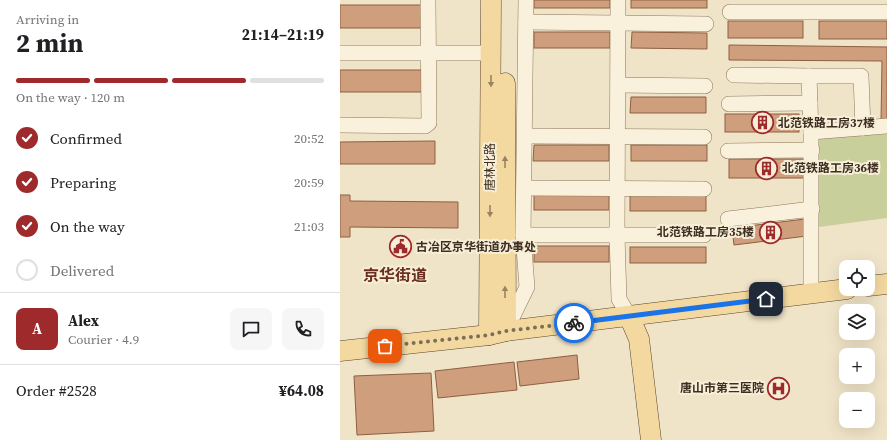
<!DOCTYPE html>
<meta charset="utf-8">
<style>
body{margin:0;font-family:"Source Serif 4","Noto Sans SC",serif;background:#f6f6f6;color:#202124;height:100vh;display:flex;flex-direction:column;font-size:15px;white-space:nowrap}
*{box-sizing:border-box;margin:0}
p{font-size:13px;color:#757577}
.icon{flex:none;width:22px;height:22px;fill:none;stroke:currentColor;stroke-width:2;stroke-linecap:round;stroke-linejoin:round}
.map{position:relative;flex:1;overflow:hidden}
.side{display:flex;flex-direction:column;background:#fff;width:340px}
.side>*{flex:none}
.fabs{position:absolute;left:499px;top:260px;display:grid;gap:8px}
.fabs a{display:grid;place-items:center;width:36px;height:36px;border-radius:8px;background:#fff;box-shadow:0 4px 16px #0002;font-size:20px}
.pin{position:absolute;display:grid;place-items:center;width:34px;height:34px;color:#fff;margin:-17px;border-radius:8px;box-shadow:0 2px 6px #0006}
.courier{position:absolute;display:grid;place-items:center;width:40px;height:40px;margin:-20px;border:3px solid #1a73e8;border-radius:50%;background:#fff;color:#222;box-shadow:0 1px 5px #0007}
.headline em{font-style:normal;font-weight:700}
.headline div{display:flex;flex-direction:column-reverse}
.headline{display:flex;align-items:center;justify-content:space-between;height:68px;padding:0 16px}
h1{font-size:26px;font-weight:700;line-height:30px}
.bar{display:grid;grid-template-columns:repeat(4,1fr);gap:6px 4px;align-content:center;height:48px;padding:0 16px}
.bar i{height:5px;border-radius:3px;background:#e0e0e0}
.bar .current{background:#9e2a2b}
.bar p{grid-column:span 4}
.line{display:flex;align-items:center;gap:10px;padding:0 16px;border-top:1px solid #e0e0e0}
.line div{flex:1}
.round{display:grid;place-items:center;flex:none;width:42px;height:42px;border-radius:8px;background:#f6f6f6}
ol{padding:0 16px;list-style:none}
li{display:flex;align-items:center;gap:12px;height:44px}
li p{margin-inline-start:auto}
li .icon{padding:4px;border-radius:50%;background:#9e2a2b;color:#fff;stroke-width:4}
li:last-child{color:#757577}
li i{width:22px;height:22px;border:2px solid #e0e0e0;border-radius:50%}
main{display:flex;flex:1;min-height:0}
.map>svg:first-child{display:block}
.green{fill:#c9cf9b}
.building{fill:#cf9f7d;stroke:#8d5f41}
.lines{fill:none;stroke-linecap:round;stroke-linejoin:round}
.minor-casing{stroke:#8d765c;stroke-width:16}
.major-casing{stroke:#5b4430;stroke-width:21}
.minor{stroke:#faf1dc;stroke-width:15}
.major{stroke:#f3d9a0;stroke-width:20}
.oneway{fill:#988460}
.done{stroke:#7c6e5b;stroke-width:4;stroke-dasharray:0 7.2}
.route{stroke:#1a73e8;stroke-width:5}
.labels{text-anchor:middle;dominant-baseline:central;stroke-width:4;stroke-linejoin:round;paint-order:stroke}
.poi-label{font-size:12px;font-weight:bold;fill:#3d2e20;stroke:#f7eed8;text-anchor:start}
.street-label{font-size:12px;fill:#3d2e20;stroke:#f7eed8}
.district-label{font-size:16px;font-weight:bold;fill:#6b2e1e;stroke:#f7eed8}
</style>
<main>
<section class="side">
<div class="headline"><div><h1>2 min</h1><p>Arriving in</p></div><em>21:14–21:19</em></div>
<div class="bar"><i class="current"></i><i class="current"></i><i class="current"></i><i></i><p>On the way · 120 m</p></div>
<ol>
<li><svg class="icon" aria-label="check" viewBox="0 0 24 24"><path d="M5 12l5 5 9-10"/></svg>Confirmed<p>20:52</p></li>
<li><svg class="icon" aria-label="check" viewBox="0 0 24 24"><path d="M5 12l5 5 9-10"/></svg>Preparing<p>20:59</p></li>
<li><svg class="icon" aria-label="check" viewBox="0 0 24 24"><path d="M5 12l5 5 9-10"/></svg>On the way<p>21:03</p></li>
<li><i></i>Delivered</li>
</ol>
<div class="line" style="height:72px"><b class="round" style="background:#9e2a2b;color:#fff">A</b><div><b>Alex</b><p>Courier · 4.9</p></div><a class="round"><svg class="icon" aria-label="chat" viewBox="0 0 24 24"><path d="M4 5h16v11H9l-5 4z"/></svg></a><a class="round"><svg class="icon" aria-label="phone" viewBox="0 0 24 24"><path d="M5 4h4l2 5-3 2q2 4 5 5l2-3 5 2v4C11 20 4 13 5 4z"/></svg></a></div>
<div class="line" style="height:52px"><div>Order #2528</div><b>¥64.08</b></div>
</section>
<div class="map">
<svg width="547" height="440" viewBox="0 0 547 440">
<rect width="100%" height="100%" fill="#f0e4c8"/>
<path class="green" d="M547 134V218L479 227 477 137Z"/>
<g class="building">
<rect x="194" y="0" width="76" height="8"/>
<rect x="291" y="0" width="76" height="8"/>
<rect x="0" y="5" width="84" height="23"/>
<rect x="388" y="21" width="75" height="17"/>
<rect x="479" y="21" width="68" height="18"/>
<rect x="194" y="32" width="76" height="16"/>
<path d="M292 32 367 33V49L291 48Z"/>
<path d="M389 45 547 47V121H541L542 61 389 60Z"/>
<rect x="0" y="70" width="84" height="22"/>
<path d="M291 97H366V113H290Z"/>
<rect x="385" y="114" width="74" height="18"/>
<path d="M95 141V164H0V142Z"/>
<path d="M194 145H269V161H193Z"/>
<rect x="291" y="145" width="76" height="16"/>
<rect x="389" y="159" width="75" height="19"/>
<rect x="194" y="194" width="75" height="16"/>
<path d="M0 195H10V201L118 202V228L10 227V237H0Z"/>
<rect x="290" y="195" width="76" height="16"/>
<path d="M465 219 467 236 394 245 392 228Z"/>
<rect x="194" y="246" width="75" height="16"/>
<rect x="290" y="247" width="76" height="16"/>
<path d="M237 355 239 379 180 386 177 362Z"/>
<path d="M174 362 177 390 98 398 95 371Z"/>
<path d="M91 373 94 431 17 435 14 376Z"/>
</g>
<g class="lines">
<defs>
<g id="minor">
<path d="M278 0 277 235 279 299 289 316"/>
<path d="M390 12H547"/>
<path d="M186 22 366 24"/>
<path d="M0 53H151"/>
<path d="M394 75 469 76 471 132"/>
<path d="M469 76H521L523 128"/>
<path d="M278 85 365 86"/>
<path d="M389 104 470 103"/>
<path d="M0 125 85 126 89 123 88 0"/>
<path d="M185 136 364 137"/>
<path d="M388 151 472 150"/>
<path d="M185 188 364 189"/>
<path d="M388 219 472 209"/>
<path d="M183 235H364"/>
<path d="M471 294V132L547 126"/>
<path d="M167 328 187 287 183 235 186 0"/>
</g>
<g id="major">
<path d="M165 83 166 331"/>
<path d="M528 286 547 284"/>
<path d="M289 316 299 339 311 440"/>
<path d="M149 335 151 0"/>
<path d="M0 351 149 335 166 331 507 289"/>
</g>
</defs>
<use href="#minor" class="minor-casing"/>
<use href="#major" class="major-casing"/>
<use href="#minor" class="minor"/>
<use href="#major" class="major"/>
</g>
<defs><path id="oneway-solid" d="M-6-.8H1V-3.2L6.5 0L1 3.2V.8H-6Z"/></defs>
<g class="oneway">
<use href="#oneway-solid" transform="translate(151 81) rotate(90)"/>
<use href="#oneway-solid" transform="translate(165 162) rotate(-90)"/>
<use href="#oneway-solid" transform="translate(150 211) rotate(90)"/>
<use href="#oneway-solid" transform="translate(165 292) rotate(-90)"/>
</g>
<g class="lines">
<path class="done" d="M45 346 149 335 166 331 234 323"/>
<path class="route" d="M234 323 426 299"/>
</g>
<defs>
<symbol id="building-ring" viewBox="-11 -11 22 22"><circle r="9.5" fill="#f7eed8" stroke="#9e2a2b" stroke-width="1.5"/><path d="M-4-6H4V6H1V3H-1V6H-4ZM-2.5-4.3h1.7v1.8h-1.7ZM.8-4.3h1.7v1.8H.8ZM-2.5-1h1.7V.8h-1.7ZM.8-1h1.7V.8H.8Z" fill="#9e2a2b"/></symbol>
<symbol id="civic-ring" viewBox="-11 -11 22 22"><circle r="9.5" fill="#f7eed8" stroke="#9e2a2b" stroke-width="1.5"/><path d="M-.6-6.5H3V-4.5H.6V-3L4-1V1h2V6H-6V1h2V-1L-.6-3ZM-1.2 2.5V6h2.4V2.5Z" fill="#9e2a2b"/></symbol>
<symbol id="hospital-ring" viewBox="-11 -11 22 22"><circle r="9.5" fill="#f7eed8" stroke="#9e2a2b" stroke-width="1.5"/><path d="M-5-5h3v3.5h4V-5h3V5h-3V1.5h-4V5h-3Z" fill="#9e2a2b"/></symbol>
</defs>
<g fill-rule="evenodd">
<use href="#building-ring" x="410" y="110" width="25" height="25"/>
<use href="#building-ring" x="414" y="156" width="25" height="25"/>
<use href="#building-ring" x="418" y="220" width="25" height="25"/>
<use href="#civic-ring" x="48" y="234" width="25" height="25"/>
<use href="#hospital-ring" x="426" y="376" width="25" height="25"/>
</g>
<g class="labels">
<g class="poi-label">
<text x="438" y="123">北范铁路工房37楼</text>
<text x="442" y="168">北范铁路工房36楼</text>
<text x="414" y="232" text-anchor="end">北范铁路工房35楼</text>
<text x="76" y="247">古冶区京华街道办事处</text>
<text x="424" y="388" text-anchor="end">唐山市第三医院</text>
</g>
<g class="street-label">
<text transform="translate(150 167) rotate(-90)">唐林北路</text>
</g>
<g class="district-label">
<text x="55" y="275">京华街道</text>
</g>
</g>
</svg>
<div class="fabs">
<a><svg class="icon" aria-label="locate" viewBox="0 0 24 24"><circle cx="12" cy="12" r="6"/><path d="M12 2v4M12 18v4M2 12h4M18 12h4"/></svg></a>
<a><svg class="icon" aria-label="layers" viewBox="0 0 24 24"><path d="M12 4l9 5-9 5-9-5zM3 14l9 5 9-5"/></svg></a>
<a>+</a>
<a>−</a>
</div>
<div class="pin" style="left:45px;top:346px;background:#ea580c"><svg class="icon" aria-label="bag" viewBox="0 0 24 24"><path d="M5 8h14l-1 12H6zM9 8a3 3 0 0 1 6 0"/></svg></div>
<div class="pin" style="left:426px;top:299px;background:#1f2937"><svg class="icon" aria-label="home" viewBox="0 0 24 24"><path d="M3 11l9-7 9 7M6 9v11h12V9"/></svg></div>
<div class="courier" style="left:234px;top:323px"><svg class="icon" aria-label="bike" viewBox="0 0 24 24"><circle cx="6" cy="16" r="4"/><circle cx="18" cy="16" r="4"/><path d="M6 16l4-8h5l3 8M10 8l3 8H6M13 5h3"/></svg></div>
</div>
</main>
